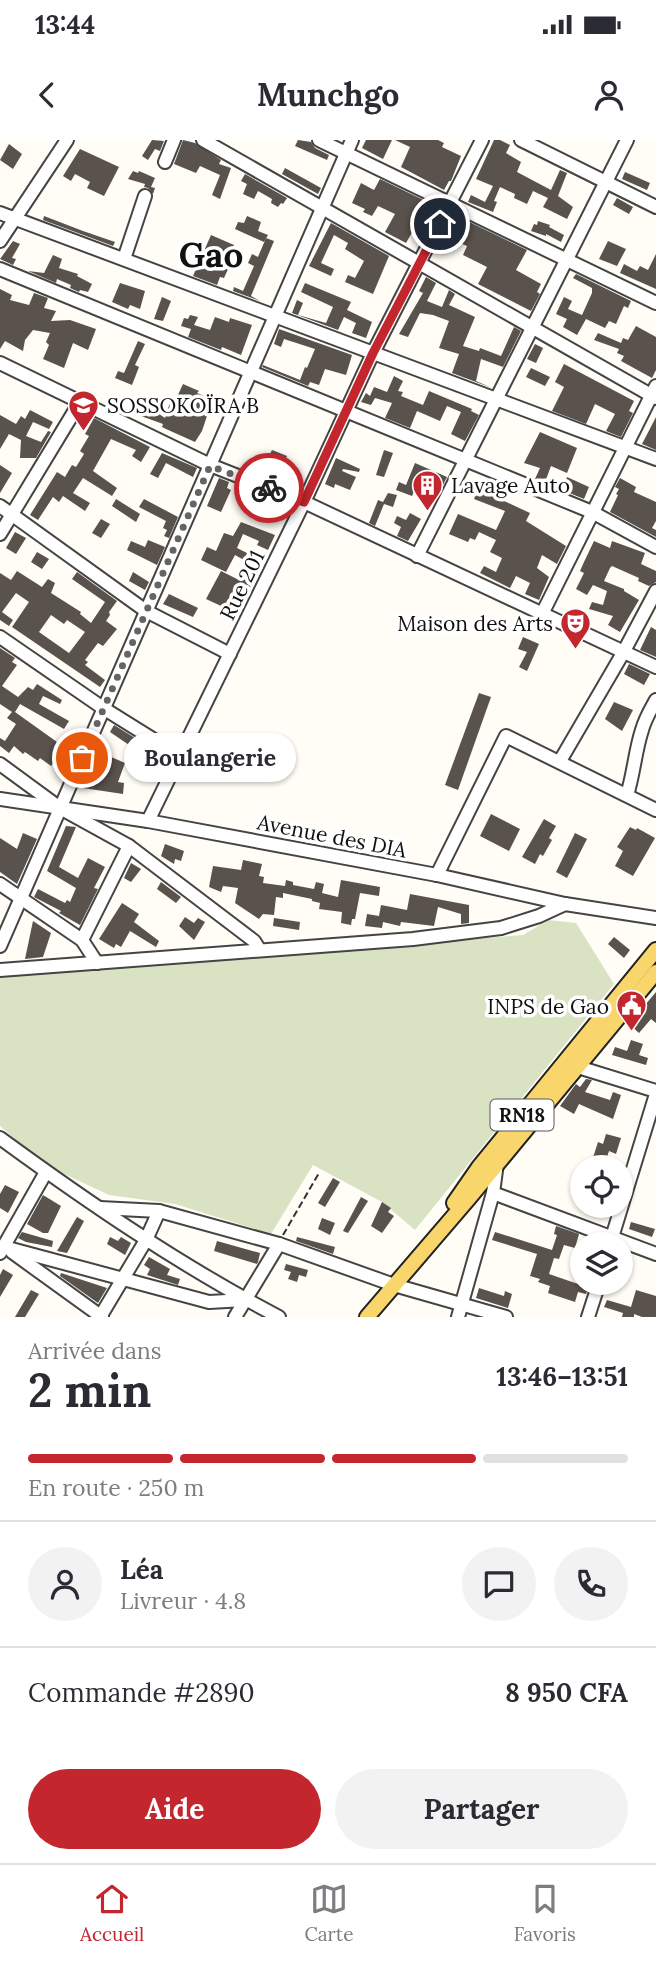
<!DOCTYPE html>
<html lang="fr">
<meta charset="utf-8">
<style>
body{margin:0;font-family:Lora,serif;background:#f2f2f3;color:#2b2b33;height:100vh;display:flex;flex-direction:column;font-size:26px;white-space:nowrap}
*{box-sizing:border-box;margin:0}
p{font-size:23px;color:#7c7c81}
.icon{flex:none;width:38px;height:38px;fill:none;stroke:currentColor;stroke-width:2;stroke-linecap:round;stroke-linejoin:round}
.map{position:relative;height:1177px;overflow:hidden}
.sheet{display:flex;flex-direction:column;background:#fff;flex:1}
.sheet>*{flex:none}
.tools{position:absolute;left:570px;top:1015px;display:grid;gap:14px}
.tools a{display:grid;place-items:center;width:63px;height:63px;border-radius:50%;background:#fff;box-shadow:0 2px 5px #0004;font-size:35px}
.pin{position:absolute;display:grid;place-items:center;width:60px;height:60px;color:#fff;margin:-30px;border:4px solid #fff;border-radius:50%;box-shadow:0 2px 7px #0007}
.courier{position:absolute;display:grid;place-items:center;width:70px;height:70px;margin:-35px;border:5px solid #c4262e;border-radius:50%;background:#fff;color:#222;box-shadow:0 2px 9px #0007}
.bubble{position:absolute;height:49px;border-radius:24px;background:#fff;box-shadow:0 2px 5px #0004;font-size:23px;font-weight:700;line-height:49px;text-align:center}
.summary em{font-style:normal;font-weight:700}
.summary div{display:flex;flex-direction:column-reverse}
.summary{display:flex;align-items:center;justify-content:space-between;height:119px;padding:0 28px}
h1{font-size:46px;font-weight:700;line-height:52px}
.bar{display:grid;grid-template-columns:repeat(4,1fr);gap:10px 7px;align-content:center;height:84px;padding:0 28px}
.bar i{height:9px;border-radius:5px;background:#e1e1e2}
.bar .active{background:#c4262e}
.bar p{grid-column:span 4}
.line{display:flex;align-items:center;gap:18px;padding:0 28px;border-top:2px solid #e1e1e2}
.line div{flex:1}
.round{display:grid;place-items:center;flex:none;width:74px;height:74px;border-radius:37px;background:#f2f2f3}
.primary-button{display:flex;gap:14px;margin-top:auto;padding:14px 28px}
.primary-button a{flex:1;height:80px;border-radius:42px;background:#c4262e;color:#fff;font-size:28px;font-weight:700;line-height:80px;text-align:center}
.primary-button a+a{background:#f2f2f3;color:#2b2b33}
.status{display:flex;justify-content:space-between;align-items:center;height:49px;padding:0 35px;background:#fff;direction:ltr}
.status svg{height:19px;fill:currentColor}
header{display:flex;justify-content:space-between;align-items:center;height:91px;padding:0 28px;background:#fff;font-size:32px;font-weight:700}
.tab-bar{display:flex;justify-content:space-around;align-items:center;height:98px;border-top:2px solid #e1e1e2;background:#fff;font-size:19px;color:#7c7c81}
.tab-bar a{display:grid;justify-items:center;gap:4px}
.tab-bar .active{color:#c4262e}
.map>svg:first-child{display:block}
.cemetery{fill:#d9e3c4}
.building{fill:#5a524d;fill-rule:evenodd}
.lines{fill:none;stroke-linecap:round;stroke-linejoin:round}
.minor-casing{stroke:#444;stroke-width:16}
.major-casing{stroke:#222;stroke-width:18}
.path{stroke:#333;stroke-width:2;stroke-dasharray:7 3.5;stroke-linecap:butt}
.minor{stroke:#fff;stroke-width:12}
.major{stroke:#f9d66b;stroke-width:14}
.done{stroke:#646461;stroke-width:7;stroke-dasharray:0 12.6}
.route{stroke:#c4262e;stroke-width:9}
.labels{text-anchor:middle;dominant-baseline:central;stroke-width:7;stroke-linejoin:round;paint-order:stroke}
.shield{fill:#fff;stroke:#585858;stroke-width:2}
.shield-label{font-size:19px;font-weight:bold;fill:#111}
.poi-label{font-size:21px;fill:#111;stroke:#fff;text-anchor:start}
.street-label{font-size:21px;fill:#111;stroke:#fff}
.town-label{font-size:35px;font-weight:bold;fill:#111;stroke:#fff}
</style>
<div class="status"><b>13:44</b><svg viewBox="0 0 49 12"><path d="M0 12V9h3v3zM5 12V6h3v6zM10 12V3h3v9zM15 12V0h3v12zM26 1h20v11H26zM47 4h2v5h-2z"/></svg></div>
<header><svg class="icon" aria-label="back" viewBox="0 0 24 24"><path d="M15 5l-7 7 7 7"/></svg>Munchgo<svg class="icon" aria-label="person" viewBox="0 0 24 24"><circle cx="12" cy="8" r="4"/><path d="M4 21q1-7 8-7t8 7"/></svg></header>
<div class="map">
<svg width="656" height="1177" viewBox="0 0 656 1177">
<rect width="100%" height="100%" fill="#fffdf5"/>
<path class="cemetery" d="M548 780 576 783 614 844 415 1090 382 1062 313 1025 271 1094 175 1064 109 1055 43 1024 0 986V837L523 795Z"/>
<g class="building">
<path d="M152 0 164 1 160 11 155 9 148 20 142 16Z"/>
<path d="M183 0 195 3 221 20 219 24 231 28 220 59 212 55 220 35 200 26 196 33 174 24Z"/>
<path d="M298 0 311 2 315 8 329 15 327 20 295 6Z"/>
<path d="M366 0H392L383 19 362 8Z"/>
<path d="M395 0H438L444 3 442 7 461 16 451 41H449L444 50 401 27 410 7Z"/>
<path d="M494 0H500L510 5 506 13 521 22 517 32 551 50 560 30 567 33 558 56 573 67 567 79 543 67 548 58 533 51 527 64 514 58 515 54 500 47 494 61 497 62 493 72 468 62 471 55 485 62 493 46 476 39Z"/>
<path d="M9 4 22 14 13 29 0 20Z"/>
<path d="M80 9 119 27 104 56 87 48 90 42 75 34 71 41 63 36Z"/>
<path d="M285 28 321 48 318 54 282 34Z"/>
<path d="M133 31 138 33 139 31 155 38 151 47 155 48 153 54 148 48 144 47 145 44 128 39Z"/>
<path d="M625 32 650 43 647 50 622 39Z"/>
<path d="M245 34 287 58 283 64 281 63 278 67 271 63 272 59 258 51 254 59 243 54 247 44 241 41Z"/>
<path d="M380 39 438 67 423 94 414 89 406 103 385 92 395 74 378 66 372 76 363 72 365 69 352 63 361 43 374 50Z"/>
<path d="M617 58 633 67 629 74 613 65Z"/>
<path d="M44 76 83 91 115 102 113 106 43 80Z"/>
<path d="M247 76 261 82 258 91 268 95 264 102 235 89 238 82 244 83Z"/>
<path d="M457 76 527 110 516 130 541 144 537 152 540 154 531 171 478 144 487 127 463 115 467 106 446 97Z"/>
<path d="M538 81 550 85 549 87 564 95 561 102 546 94V96L531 91 534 84 537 85Z"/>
<path d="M331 83 389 116 373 154 345 142 348 135 355 138 364 121 345 109 348 103 334 95 321 123 334 129 331 136 309 126Z"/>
<path d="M211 95 234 105 231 112 235 114 224 138 220 137 217 145 193 136Z"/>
<path d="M266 98 274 101 251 156 260 161 233 151 234 147 243 151 254 126 248 123 252 114 258 117Z"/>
<path d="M13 101 20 104 12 118 16 119 13 125 0 119Z"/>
<path d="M608 101 626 109 617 126 599 119Z"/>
<path d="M656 114V149L620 133 624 124 637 131 640 126 648 130Z"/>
<path d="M53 115 62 119 59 128 78 134 77 136 92 144 88 152 80 150 79 152 70 148 71 145 57 139 56 143 28 131 44 133Z"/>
<path d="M576 134 631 161 628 168 624 166 616 184 609 181 605 188 586 179 577 195 563 187 567 179 556 174 564 157 572 161 568 169 582 175 592 153V148L573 138Z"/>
<path d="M426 137 436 143 427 161 442 167 449 150 455 154 449 165 475 177 463 206 479 211 480 208 501 216 514 187 521 191 503 227 481 219 476 241 492 248 452 233 459 214 439 208 449 181 433 175 420 173 408 197 399 194 423 153 419 151Z"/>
<path d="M120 143 145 151 140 169 130 165 128 169 112 162Z"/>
<path d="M305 143 351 162 347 170 372 182 366 198 352 193 356 183 344 177 338 190 292 173 297 160 303 163 298 175 326 183 333 167 301 152Z"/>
<path d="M0 149 12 155 10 160 29 165 34 153 48 158 44 168 56 171 51 181 70 180 96 189 88 210 73 203 64 228 43 219 49 205 46 202 50 193 33 190 25 200 23 211 5 201 0 209Z"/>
<path d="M162 157 171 161 163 181 154 179Z"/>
<path d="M190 175 198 177 194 185 210 190 215 177 229 182 230 178 252 185 241 215 222 207 221 210 188 197 191 189 181 186 184 178 188 179Z"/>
<path d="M636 186 656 197V230L652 238 621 221 624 216 617 213 619 209 594 200 598 193 621 203 623 198 628 200Z"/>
<path d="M279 189 352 215 346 235 325 229 319 245 310 242 308 246 262 227 263 225 300 240 305 227 307 228 315 209 284 199 281 207 274 204Z"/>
<path d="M138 201 145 204 135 225 139 227 132 245 115 238 118 231 124 233Z"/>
<path d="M535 204 543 208 536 223 527 219Z"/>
<path d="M564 224 634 261 629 271 633 273 621 297 606 291 615 274 595 264 586 284 552 271 564 247 555 242Z"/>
<path d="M531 228 550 237 545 246 526 237Z"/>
<path d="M394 236 403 241 398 251 403 252 401 256 423 265 429 251 472 269 471 271 479 275 465 301 451 294 461 272 447 266 440 281 417 271 410 288 385 278 392 263 375 258 371 265 361 262 366 253 370 256 374 247 387 252Z"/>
<path d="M183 244 199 251 197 253 220 262 217 270 210 267 202 291 195 302 166 289 162 287 163 284 130 272 137 259 165 278 172 256 177 257Z"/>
<path d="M30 270 53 282 49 289 33 282 26 296 41 302 48 291 51 292 36 318H20L21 300 9 294 0 309V275L16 284 21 276 25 279Z"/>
<path d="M656 277V310L642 304Z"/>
<path d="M94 278 150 307 141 322 132 316 136 310 111 299 93 331 117 348 112 356 83 338 73 353 90 363 85 371 63 356 59 362 53 357 38 380 30 375 57 332 65 337 72 325 76 327 84 314 80 311 89 296 85 294Z"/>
<path d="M540 292 577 308 567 333 551 326 545 342 558 348 535 339 540 328 524 323Z"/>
<path d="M272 310 287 316 278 334 283 336 279 343 267 338 271 329 264 326Z"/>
<path d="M384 310 393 313 384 337 376 335Z"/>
<path d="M162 313 197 328 193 337 166 323 158 338 150 334Z"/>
<path d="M336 318 360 329 359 332 343 329 342 331 356 337 350 350 335 344 334 348 325 344Z"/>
<path d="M415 323 447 337 443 345 427 337 426 341 420 338 412 356 396 350 399 342 406 345Z"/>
<path d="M0 325 12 333 0 353Z"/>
<path d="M567 337 589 347 584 359 562 350Z"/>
<path d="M219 338 229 342 227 348 231 350 221 372 207 366Z"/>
<path d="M620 338 636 347 634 352 656 362V381L652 388 656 390V397L610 372 618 355 616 354 619 349 615 347Z"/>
<path d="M478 349 530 373 526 381 566 406 557 424 542 415 537 428 549 437 539 460 525 454 530 443 516 436 510 448 480 433 484 426 496 432 502 418 490 412 496 400 479 392 475 400 470 398 468 402 449 394 458 374 496 390 505 371 474 359Z"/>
<path d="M388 353 397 355 393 367 384 364 375 386 369 383 378 360 383 362Z"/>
<path d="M116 359 140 374 136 382 112 366Z"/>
<path d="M144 359 178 377 169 398 164 396 167 390 163 388 166 381 139 367Z"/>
<path d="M410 373 421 379 408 401 397 396 401 387 394 383 397 376 406 380Z"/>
<path d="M101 379 110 384 101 398 92 393Z"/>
<path d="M241 382 275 395 268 410 257 405 259 401 243 394 237 408 247 413 244 420 235 415 226 432 201 420 207 407 216 411 224 393 233 396Z"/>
<path d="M15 392 26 398 16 414 6 408Z"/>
<path d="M148 400 165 407 157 425 127 410 131 401 145 407Z"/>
<path d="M594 401 610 408 612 401 645 413 641 424 656 431V442L649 446 638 441 639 438 612 426 610 428 604 441 624 449V451L639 460 620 492 608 485 613 476 589 469 592 462 603 465 607 451 593 445 587 455 576 449 584 433 580 431 584 422Z"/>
<path d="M37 412 49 419 42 429 31 422Z"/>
<path d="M247 423 260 429 236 473 206 459 221 431 239 440Z"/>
<path d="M17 431 42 447 48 439 55 443 51 453 81 472 80 474 91 483 105 462 72 439 77 432 117 461 109 472 110 475 106 481 117 489 103 506 98 503 85 520 88 522 85 525 105 540 100 547 12 487 29 462 16 453 2 472 13 480 9 486 0 480V433L11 440ZM51 475 64 484 67 480 85 492 69 513 39 492Z"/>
<path d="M133 432 149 442 145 450 129 441Z"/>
<path d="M169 454 198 468 193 477 163 464Z"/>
<path d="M651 487 656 490V517L640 510Z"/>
<path d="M523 497 539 504 527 531 519 527 527 512 518 509Z"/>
<path d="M0 508 15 518 12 522 17 525 2 546 18 557 28 547 33 550 37 544 62 560 60 564 43 556 39 564 69 581 64 589 20 564 15 572 64 607 51 626 40 618 38 621 25 612 23 614 14 606 9 613 0 606V598L5 601 16 584 7 578 12 572 0 564Z"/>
<path d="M629 524 650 534 644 545 624 534Z"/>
<path d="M479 553 491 557 458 650 445 645Z"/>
<path d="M614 562 633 570 622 591 605 579Z"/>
<path d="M114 585 156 611 151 620 110 592Z"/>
<path d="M95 610 125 623 118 642 124 643 123 654 83 648 84 645 80 644Z"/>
<path d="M491 674 520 689 509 711 480 696Z"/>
<path d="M544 679 556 686 549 698 552 700 543 716 540 714 535 724 522 717Z"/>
<path d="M66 686 76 687 59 727 78 738 88 718 105 727 94 748 98 749 80 785 59 773 61 771 34 757 38 749 65 763 67 760 70 762 76 748 47 731Z"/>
<path d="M630 687 636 690 637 688 655 698 633 736 615 726 623 711 617 707Z"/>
<path d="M23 693 37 699 17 744 0 732V698L17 709Z"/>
<path d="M575 693 587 699 567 738 556 732Z"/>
<path d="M165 704 184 711 181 721 175 719 174 724 161 716Z"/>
<path d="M243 720 262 724 259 736 264 737 263 743 285 746 286 740 293 742V745L314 749 316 742 324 744 322 753 338 757 341 740 380 747 379 756 360 753 355 779H352L351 785 341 783 342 772 319 769 320 763 312 761V759L283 753V758L276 757 274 775 263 774 259 779 235 763 238 748 223 746 221 752 209 747 213 726 241 730Z"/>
<path d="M131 723 141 729 131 742 124 738Z"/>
<path d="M161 742 181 757 176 763 157 749Z"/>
<path d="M410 754 469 765V783L461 784V774L438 767 434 786 401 782 400 786 383 782 382 788 365 786 367 774 379 776 381 765 407 770Z"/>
<path d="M122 763 139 774 134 782 159 801 156 807 130 791 121 807 116 804 114 808 99 799Z"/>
<path d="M185 777 194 783 198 778 205 782 194 800 179 786Z"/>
<path d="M274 778 300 782 299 790 273 786Z"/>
<path d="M33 781 51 793 43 817 25 819Z"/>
<path d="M614 797 630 810 624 818 608 804Z"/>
<path d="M656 852V883L651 879 639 893 629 884Z"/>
<path d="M631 900 643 904 639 915 648 918 646 925 612 915 615 907 627 911Z"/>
<path d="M586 939 592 940 585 952 610 960 613 952 621 955 613 979 579 964 574 974 560 966 576 944 580 947Z"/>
<path d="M606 994 621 998 616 1014 609 1011 604 1027H590L598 1002 603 1004Z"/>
<path d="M333 1038 340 1042 325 1067 318 1063Z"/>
<path d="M5 1045 19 1052 8 1073 0 1068V1054Z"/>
<path d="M43 1055 61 1066 48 1093H43L27 1084Z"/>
<path d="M361 1057 368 1061 348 1093 343 1091Z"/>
<path d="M382 1062 391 1068 388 1072 394 1076 382 1093 371 1086Z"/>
<path d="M77 1077 84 1081 67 1113 57 1111Z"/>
<path d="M322 1078 335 1083 330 1095 318 1089Z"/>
<path d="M631 1082 655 1089 652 1097 629 1089Z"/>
<path d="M556 1086 579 1094 575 1108 564 1105 559 1119 554 1118 549 1134 578 1144 590 1143 586 1154 578 1152 575 1162 548 1153 550 1146 538 1142 540 1139 530 1136 537 1114 492 1100 495 1092 552 1110 557 1095 554 1094Z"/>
<path d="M22 1092 53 1101 52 1107 26 1102 18 1098Z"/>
<path d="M110 1097 118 1101 121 1097 131 1103 125 1115 107 1104Z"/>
<path d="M297 1097 335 1107 333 1114 296 1101Z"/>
<path d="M217 1101 260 1113 258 1122 257 1124 214 1111Z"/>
<path d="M149 1117 170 1129 167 1135 180 1139 178 1145 147 1135 150 1129 144 1125Z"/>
<path d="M286 1124 308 1130 306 1137 299 1135 297 1142 288 1139 291 1132 284 1130Z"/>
<path d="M3 1129 13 1135 0 1157V1135Z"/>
<path d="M61 1133 107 1148 98 1163 60 1136Z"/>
<path d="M479 1148 504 1156 505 1151 512 1154 508 1168 476 1158Z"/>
<path d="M31 1150 39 1154 25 1177H15Z"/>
<path d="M636 1150 656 1156V1177H642L634 1174V1177H622L623 1173 604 1167 607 1160 631 1167Z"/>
</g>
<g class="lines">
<defs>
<g id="minor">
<path d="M203 0 656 258"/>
<path d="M319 0 656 163"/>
<path d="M521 0 656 67"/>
<path d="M165 22 174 0"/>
<path d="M0 73 656 319"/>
<path d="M0 101 67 0"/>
<path d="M124 119 145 56"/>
<path d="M0 129 592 372 656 407"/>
<path d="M0 223 210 325 304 362 656 527"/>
<path d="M0 366 146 471 230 514"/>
<path d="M0 394 80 262"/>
<path d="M417 416 627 0"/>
<path d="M542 474 656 246"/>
<path d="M0 497 103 568 180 616"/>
<path d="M560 621 623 513 656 451"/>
<path d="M0 624 60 668 129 706 254 801 259 809"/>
<path d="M627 655C634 633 635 611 642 590 645 579 651 569 656 560"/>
<path d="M0 659 148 681 437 735 565 764 656 778"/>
<path d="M148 681 304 362 373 213 482 0"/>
<path d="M437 735 506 596 656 670"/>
<path d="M0 744 82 800 97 823"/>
<path d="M82 800 129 706"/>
<path d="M0 806 352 0"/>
<path d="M0 830 413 799 501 788 539 776 565 764"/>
<path d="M578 927 656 951"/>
<path d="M0 998C89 1063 181 1126 279 1177"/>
<path d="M493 1053 656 1114"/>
<path d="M100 1068 159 1071 279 1104 394 1145 506 1177"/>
<path d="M610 1104 656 954"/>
<path d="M4 1107 209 1162 245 1160"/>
<path d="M12 1112 102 1177"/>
<path d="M0 1113 46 1032"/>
<path d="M100 1177 146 1100 159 1071"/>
<path d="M235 1177 279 1104"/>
<path d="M458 1177 493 1053 497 1023"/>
<path d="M588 1177 599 1143"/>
</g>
<g id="major">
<path d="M454 1063 479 1027 656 810"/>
<path d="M367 1177 470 1057 656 832"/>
</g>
</defs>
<use href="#minor" class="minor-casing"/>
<use href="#major" class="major-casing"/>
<path class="path" d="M283 1095 319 1033"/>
<use href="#minor" class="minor"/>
<use href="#major" class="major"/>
</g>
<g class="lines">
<path class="done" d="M82 618 210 326 269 348"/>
<path class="route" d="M269 348 304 362 373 213 440 84"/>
</g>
<defs>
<symbol id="school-pin" viewBox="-11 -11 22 30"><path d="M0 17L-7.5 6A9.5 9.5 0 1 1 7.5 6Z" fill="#c4262e" stroke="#fff"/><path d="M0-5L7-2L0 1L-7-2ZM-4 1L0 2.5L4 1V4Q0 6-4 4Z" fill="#fff"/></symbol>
<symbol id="building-pin" viewBox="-11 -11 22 30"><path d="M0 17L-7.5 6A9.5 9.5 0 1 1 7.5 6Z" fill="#c4262e" stroke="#fff"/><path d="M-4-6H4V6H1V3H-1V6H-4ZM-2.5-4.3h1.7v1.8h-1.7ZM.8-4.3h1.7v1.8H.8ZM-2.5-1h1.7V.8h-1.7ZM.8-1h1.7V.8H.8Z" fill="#fff"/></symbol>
<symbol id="theatre-pin" viewBox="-11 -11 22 30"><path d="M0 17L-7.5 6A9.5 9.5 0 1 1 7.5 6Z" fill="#c4262e" stroke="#fff"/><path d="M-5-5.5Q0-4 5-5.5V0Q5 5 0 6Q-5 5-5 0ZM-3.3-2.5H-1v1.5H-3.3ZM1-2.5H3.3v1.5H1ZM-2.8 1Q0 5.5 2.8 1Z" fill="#fff"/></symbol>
<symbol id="civic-pin" viewBox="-11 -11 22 30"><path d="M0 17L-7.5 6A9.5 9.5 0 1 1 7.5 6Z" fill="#c4262e" stroke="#fff"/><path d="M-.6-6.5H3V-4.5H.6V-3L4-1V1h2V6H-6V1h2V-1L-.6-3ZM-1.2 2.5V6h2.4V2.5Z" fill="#fff"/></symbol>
</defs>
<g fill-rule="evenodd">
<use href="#school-pin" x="66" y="248" width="35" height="47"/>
<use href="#building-pin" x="410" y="328" width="35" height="47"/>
<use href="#theatre-pin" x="558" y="466" width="35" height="47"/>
<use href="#civic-pin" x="614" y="848" width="35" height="47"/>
</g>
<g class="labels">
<rect class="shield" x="490.5" y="959.5" width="63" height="31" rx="5"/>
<g class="shield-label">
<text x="522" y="975">RN18</text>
</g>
<g class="poi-label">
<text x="107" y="265">SOSSOKOÏRA B</text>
<text x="451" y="345">Lavage Auto</text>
<text x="553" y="483" text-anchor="end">Maison des Arts</text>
<text x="609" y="866" text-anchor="end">INPS de Gao</text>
</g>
<g class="street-label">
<text transform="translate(242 445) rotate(-64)">Rue 201</text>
<text transform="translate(332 696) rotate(11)">Avenue des DIA</text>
</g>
<g class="town-label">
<text x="211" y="114">Gao</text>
</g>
</g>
</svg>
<div class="tools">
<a><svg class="icon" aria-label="locate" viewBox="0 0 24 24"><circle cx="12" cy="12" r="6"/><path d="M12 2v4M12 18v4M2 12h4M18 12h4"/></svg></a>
<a><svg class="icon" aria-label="layers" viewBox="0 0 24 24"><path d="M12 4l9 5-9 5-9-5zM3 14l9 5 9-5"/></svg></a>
</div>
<div class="pin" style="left:82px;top:618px;background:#ea580c"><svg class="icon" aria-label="bag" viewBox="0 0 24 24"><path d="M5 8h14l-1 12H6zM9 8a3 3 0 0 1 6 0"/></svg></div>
<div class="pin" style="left:440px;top:84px;background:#1f2937"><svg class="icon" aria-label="home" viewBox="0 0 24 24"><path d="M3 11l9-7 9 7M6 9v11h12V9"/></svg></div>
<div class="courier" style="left:269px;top:348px"><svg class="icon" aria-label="bike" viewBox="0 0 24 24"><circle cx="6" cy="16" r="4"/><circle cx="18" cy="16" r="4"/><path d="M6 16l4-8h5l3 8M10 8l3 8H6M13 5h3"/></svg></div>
<div class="bubble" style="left:124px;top:593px;width:172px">Boulangerie</div>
</div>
<section class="sheet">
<div class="summary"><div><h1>2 min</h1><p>Arrivée dans</p></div><em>13:46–13:51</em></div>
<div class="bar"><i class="active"></i><i class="active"></i><i class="active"></i><i></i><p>En route · 250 m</p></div>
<div class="line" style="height:126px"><a class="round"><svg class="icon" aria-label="person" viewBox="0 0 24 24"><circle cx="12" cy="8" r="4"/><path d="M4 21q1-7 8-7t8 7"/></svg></a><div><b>Léa</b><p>Livreur · 4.8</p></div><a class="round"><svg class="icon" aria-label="chat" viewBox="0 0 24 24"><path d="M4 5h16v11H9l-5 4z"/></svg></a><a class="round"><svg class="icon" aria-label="phone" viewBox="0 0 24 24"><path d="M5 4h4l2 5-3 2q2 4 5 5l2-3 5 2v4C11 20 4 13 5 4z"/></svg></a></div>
<div class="line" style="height:91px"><div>Commande #2890</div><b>8 950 CFA</b></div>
<div class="primary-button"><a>Aide</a><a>Partager</a></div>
</section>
<nav class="tab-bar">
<a class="active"><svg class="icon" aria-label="home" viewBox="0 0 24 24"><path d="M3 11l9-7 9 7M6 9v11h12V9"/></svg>Accueil</a>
<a><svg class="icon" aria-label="map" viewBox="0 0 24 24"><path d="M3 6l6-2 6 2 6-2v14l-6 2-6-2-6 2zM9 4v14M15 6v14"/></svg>Carte</a>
<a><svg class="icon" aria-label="saved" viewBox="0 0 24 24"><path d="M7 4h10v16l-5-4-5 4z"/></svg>Favoris</a>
</nav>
